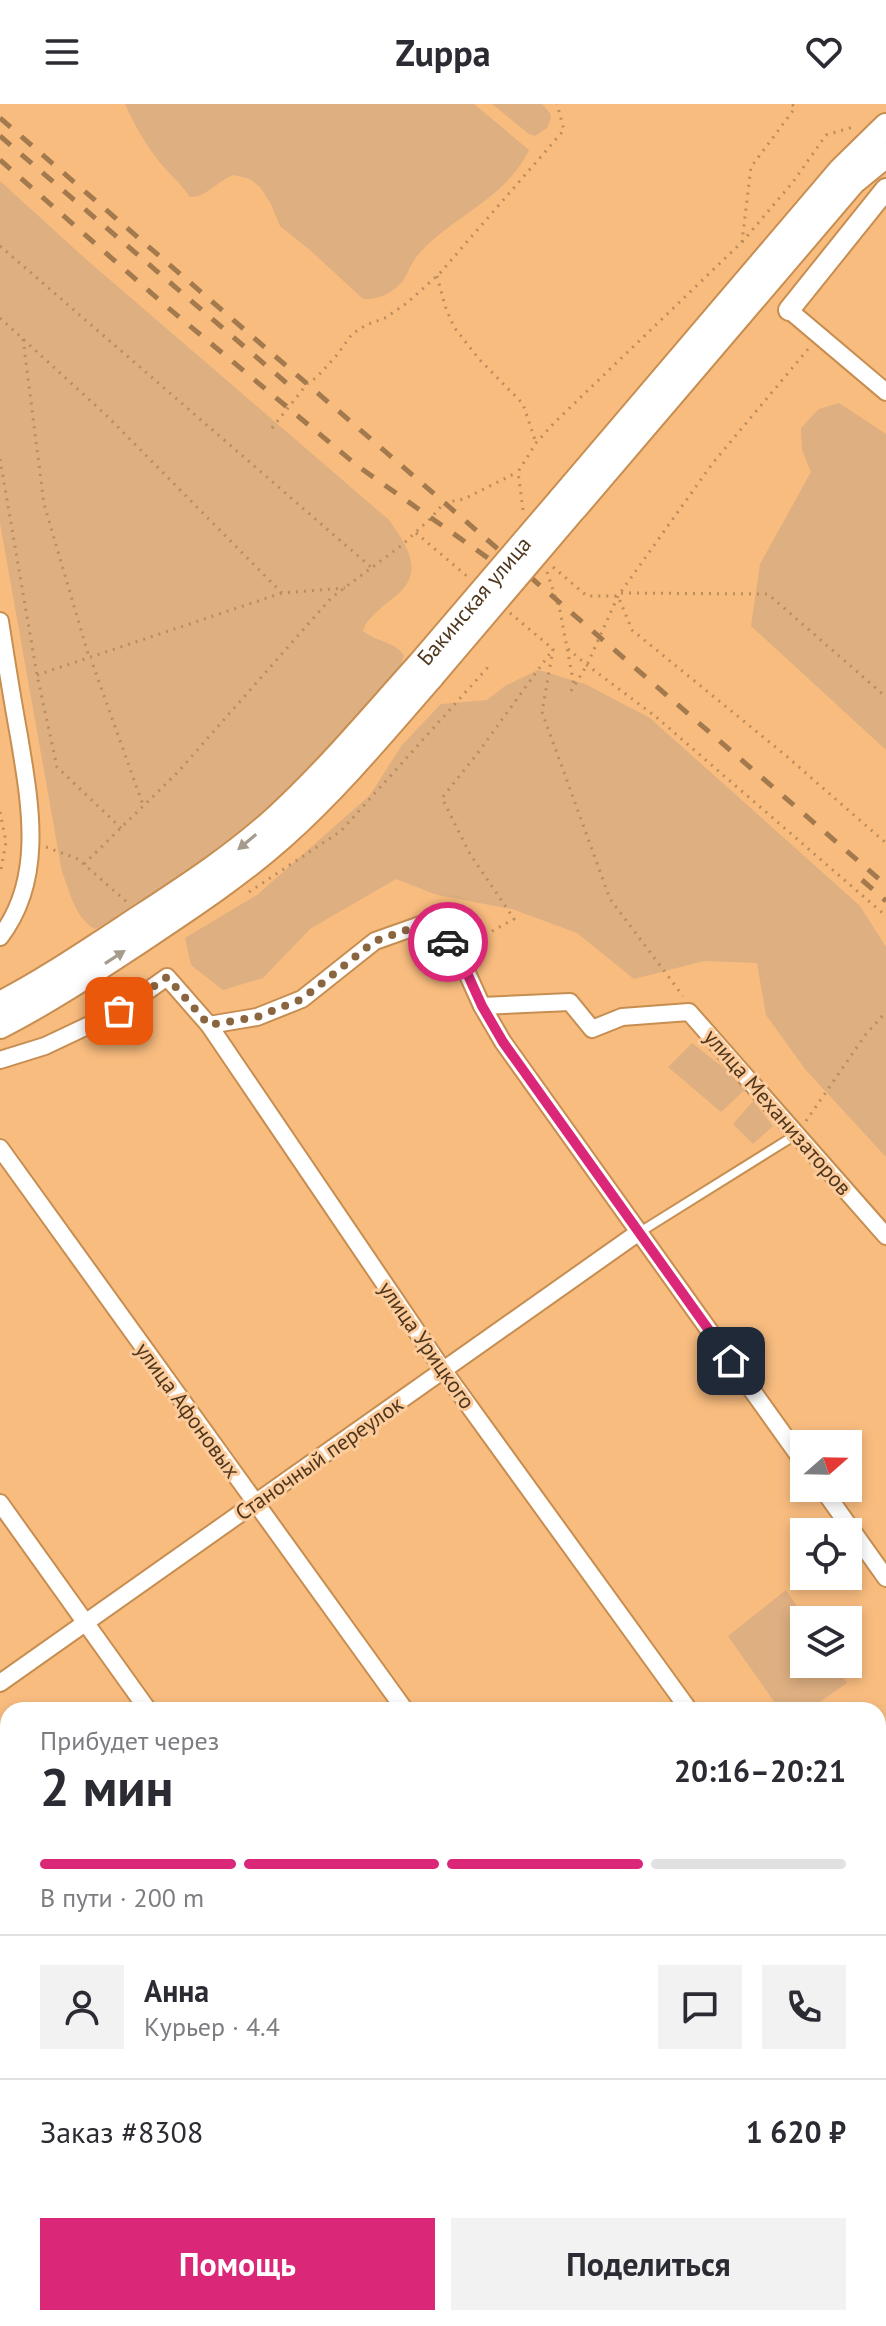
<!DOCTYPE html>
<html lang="ru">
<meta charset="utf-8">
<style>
body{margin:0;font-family:"PT Sans",sans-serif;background:#f2f2f3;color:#2b2b33;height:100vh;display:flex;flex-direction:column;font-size:30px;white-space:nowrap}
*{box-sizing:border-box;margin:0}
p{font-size:26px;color:#7c7c81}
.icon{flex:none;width:44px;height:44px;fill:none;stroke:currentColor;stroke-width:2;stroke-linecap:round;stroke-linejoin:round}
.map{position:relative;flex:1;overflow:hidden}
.sheet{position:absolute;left:0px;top:1598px;width:886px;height:624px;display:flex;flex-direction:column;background:#fff;border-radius:24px 24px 0 0;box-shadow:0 4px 12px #0003}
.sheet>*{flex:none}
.needle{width:52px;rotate:70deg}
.fabs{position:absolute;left:790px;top:1326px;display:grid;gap:16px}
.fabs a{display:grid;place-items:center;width:72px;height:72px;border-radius:0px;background:#fff;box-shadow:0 4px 12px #0003;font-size:40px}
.pin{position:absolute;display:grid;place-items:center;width:68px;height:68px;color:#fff;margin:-34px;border-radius:16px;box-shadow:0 4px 12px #0006}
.courier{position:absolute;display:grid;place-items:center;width:80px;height:80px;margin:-40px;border:6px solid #db2777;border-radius:50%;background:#fff;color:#222;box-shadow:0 2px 10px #0007}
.headline em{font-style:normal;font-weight:700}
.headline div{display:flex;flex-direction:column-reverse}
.headline{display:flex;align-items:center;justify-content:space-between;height:136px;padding:0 40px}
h1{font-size:52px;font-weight:700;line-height:60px}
.bar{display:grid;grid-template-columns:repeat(4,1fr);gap:12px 8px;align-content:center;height:96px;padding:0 40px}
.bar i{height:10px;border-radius:6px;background:#e1e1e2}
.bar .selected{background:#db2777}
.bar p{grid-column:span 4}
.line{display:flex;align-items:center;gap:20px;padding:0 40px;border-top:2px solid #e1e1e2}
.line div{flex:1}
.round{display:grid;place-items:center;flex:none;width:84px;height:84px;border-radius:0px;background:#f2f2f3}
.primary-button{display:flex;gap:16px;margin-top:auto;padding:16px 40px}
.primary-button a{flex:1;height:92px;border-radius:0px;background:#db2777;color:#fff;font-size:32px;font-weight:700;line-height:92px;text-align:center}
.primary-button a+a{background:#f2f2f3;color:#2b2b33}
header{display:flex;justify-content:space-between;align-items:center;height:104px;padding:0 40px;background:#fff;font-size:36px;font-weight:700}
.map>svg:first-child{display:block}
.green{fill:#ddaf81}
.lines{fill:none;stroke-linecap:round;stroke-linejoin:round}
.service-casing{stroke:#c78e51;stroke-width:12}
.minor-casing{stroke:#c78e51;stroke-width:20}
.tertiary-casing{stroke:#c78e51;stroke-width:24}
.secondary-casing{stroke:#c78e51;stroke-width:28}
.path{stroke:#bc8d5c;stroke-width:3;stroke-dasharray:2 6;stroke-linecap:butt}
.service{stroke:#fff;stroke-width:8}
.minor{stroke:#fff;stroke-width:16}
.tertiary{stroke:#fff;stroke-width:20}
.secondary{stroke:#fff;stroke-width:24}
.rail{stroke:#a3794e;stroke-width:5;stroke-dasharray:14 14;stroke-linecap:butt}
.secondary-bridge-casing{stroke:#c78e51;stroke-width:28;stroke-linecap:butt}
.secondary-bridge{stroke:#fff;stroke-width:24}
.oneway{fill:#a79b8e}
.done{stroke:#8a6640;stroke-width:8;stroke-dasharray:0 14.4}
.route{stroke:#db2777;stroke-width:10}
.labels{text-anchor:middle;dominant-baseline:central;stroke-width:6;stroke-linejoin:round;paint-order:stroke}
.street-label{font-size:22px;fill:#4f371e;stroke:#fdcc9c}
</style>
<header><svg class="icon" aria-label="menu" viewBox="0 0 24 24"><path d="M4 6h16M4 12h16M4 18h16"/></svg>Zuppa<svg class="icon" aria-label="heart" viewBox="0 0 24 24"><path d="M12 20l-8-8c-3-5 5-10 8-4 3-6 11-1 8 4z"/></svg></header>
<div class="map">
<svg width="886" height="2222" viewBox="0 0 886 2222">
<rect width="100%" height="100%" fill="#f8bc7f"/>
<g class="green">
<path d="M125 0H474L529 46C506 95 450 113 417 152 409 162 407 175 397 183 388 191 375 196 363 195L310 146 280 122 271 100 260 83 250 75 234 71C218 76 206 94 190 93 181 80 171 71 161 60 146 41 135 22 125 0Z"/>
<path d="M492 0H542L550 9 551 14 547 24 535 32 529 30Z"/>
<path d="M0 77 88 157 389 416C403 436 423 462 403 485 397 492 389 497 383 502 375 510 366 516 363 527 376 538 395 537 404 552L401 561 347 629 312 665 232 737 130 806 95 825C75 814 70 788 62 768L0 419Z"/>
<path d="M839 299 886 330V646L751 522 760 460 811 368 802 346 801 324 819 305Z"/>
<path d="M538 566 585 580 650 614 860 802 886 843V1053L805 965 766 911 757 859 704 857 634 875 577 829 512 805 437 791 396 775 310 825 263 874 223 886 191 861 185 834 257 791 370 691 402 641 441 600 487 596 505 582Z"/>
<path d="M692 939 748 983 721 1008 668 963Z"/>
<path d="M753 997 773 1022 753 1040 733 1020Z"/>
<path d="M786 1486 806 1516H804V1560H834L847 1579 808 1606H780L728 1532Z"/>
</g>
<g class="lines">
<defs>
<path id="service" d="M640 1128 797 1030"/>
<g id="minor">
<path d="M789 206 886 288"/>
<path d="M0 517C6 556 12 594 19 632 30 699 45 775 0 833"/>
<path d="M482 902 570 898 592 925 622 913 689 908 886 1132"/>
<path d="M209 921 257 913 302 895 375 837 426 819 457 847 482 902 503 938 804 1359"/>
<path d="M0 956 45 942 119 907 167 873 209 921 443 1266 689 1606"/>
<path d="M0 1044 405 1606"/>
<path d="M822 1384 886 1474"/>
<path d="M0 1399 148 1606"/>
<path d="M0 1579 639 1128"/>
<path d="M878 1656 886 1650"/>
<path d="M0 1756 8 1767"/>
<path d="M878 1866 886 1877"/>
<path d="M328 2214 334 2222"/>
<path d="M585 2214 591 2222"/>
<path d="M843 2214 849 2222"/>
<path d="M78 2222 89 2214"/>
</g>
<g id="tertiary">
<path d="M789 206 886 85"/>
<path d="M0 2128 8 2139"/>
<path d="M62 2214 67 2222"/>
</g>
<g id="secondary">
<path d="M560 396 841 66 886 22"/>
<path d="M575 404 853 78 886 51"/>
<path d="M0 900C43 878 84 850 124 824 177 789 230 756 277 713 328 666 372 613 418 562"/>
<path d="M0 922C47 898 91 869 135 840 186 806 237 773 283 732 337 684 384 627 432 572"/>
</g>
</defs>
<use href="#service" class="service-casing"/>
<use href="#minor" class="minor-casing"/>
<use href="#tertiary" class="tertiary-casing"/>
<use href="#secondary" class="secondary-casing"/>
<g class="path">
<path d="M742 138 793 78 826 31 853 23"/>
<path d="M0 142 372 464"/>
<path d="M437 172 445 202 454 223 479 255 523 300 536 339"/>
<path d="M0 214 106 311 282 489 345 484"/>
<path d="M23 235 44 400 89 553"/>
<path d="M272 324 307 280 317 273 337 251 352 230 366 221 385 214 407 199 440 169 564 26 557 0"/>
<path d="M0 355 37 571 57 663 121 724"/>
<path d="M523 406 518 368 536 339 555 318 742 138 751 63 795 4 792 0"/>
<path d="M416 429 468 473"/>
<path d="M553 463 587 492H618L632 526 784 650 886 739"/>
<path d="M547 468 560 507 574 581"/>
<path d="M621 489 768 490 886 593"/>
<path d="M510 509 553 545 542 608 610 795 683 892"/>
<path d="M568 545 587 561 655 612 886 812"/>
<path d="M93 561 143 701"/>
<path d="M37 571 282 489"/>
<path d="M571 587 587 561 618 492 712 360 809 244"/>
<path d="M0 708 6 738 0 771"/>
<path d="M46 743 78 755 128 799"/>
<path d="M84 760 178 668 331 494 402 441 431 414 444 399 464 395 518 368"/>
<path d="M249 788 341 727 489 562"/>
<path d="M471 839 514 815 470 750 442 694 477 650 551 548"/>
<path d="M806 1017 866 930 886 908"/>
</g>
<use href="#service" class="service"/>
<use href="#minor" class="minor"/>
<use href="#tertiary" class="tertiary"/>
<use href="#secondary" class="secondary"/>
<g class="rail">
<path d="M0 14 886 781"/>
<path d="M0 32 290 282"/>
<path d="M0 56 166 202 359 363 505 466"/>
<path d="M862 776 886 797"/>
</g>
<defs>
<g id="secondary-bridge">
<path id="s1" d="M418 562 560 396"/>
<path d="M432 572 573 406"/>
</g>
</defs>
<use href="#secondary-bridge" class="secondary-bridge-casing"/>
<use href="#secondary-bridge" class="secondary-bridge"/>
</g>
<defs><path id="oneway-solid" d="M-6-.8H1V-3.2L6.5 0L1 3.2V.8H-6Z" transform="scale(2)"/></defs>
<g class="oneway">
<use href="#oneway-solid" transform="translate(247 738) rotate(140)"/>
<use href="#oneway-solid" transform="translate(115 853) rotate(-33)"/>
</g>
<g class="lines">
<path class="done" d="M119 907 167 873 209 921 257 913 302 895 375 837 426 819 448 838"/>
<path class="route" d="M448 838 457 847 482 902 503 938 731 1257"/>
</g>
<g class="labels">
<g class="street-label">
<text stroke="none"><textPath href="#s1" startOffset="86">Бакинская улица</textPath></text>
<text transform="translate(778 1008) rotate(49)">улица Механизаторов</text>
<text transform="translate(427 1241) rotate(55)">улица Урицкого</text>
<text transform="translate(188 1306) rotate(54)">улица Афоновых</text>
<text transform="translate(319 1354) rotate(-35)">Станочный переулок</text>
</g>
</g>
</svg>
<div class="fabs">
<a><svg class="needle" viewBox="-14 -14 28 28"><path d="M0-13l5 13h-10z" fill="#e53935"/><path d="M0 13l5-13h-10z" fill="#7c7c81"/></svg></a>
<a><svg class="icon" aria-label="locate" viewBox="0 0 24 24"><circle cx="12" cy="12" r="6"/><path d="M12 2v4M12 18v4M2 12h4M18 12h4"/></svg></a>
<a><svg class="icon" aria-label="layers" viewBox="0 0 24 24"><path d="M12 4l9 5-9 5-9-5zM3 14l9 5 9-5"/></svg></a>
</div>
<div class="pin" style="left:119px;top:907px;background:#ea580c"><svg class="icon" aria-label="bag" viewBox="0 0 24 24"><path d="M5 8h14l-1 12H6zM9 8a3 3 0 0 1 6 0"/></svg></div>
<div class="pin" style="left:731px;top:1257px;background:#1f2937"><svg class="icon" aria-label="home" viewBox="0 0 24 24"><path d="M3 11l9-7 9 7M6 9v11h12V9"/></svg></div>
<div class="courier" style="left:448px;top:838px"><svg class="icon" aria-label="car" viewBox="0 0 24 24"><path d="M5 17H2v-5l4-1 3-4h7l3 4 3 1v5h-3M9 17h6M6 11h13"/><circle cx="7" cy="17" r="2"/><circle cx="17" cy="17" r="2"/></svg></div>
<section class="sheet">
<div class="headline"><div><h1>2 мин</h1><p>Прибудет через</p></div><em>20:16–20:21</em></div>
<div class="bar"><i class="selected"></i><i class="selected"></i><i class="selected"></i><i></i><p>В пути · 200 m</p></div>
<div class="line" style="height:144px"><a class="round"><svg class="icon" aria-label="person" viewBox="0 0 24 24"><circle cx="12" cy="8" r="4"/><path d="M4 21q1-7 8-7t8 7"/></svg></a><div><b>Анна</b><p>Курьер · 4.4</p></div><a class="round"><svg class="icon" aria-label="chat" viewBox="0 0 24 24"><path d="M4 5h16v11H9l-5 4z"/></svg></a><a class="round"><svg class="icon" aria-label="phone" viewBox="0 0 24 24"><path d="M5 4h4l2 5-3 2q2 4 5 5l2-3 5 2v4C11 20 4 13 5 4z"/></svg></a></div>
<div class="line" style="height:104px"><div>Заказ #8308</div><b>1 620 ₽</b></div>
<div class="primary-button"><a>Помощь</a><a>Поделиться</a></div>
</section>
</div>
